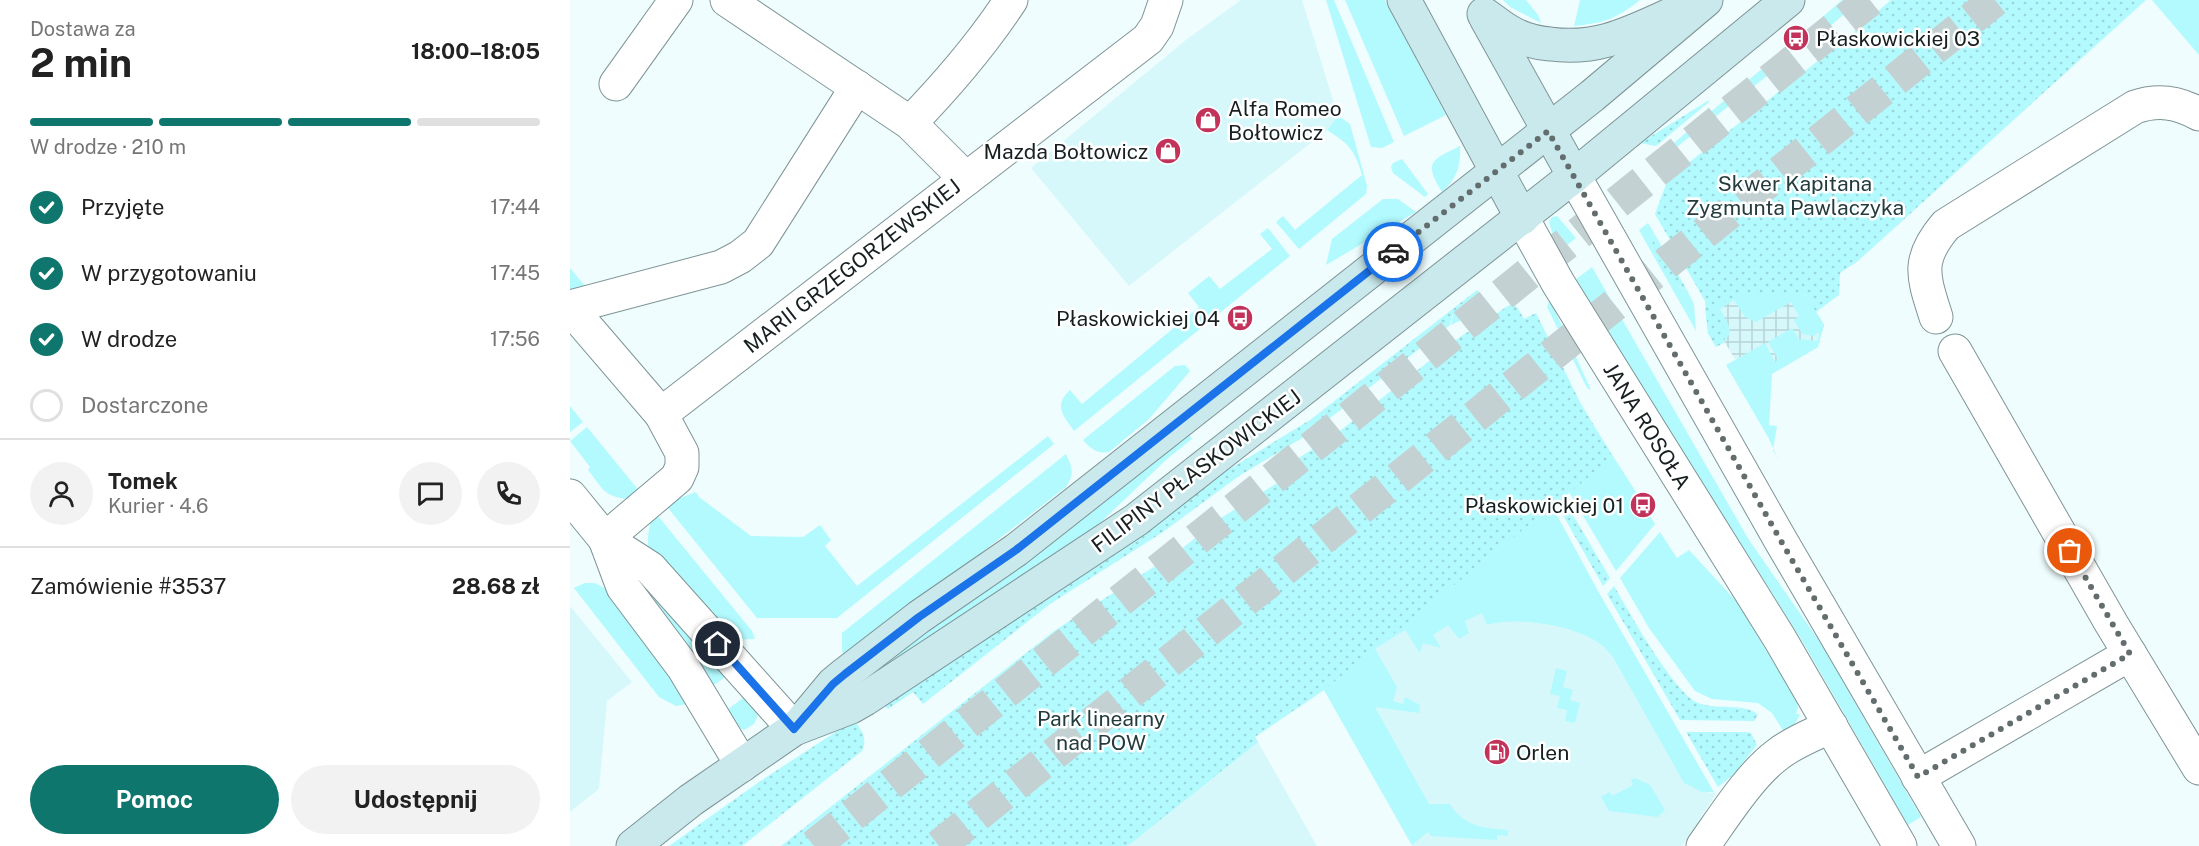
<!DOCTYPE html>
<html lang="pl">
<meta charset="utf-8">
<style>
body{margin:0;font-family:"Public Sans",sans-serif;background:#f2f2f2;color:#222;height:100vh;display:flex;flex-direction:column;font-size:22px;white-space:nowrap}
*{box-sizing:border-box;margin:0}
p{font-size:20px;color:#767676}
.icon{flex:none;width:33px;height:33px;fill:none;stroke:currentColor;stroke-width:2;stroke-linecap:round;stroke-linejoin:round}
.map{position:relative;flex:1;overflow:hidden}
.drawer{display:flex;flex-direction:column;background:#fff;width:570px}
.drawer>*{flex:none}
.pin{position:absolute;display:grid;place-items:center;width:51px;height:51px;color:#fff;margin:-26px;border:3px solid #fff;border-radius:50%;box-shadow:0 2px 6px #0007}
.courier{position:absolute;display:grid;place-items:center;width:60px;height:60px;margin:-30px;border:4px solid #1a73e8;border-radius:50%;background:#fff;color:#222;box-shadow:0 2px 8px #0007}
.overview em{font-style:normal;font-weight:700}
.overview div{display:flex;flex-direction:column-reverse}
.overview{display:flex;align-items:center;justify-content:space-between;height:102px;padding:0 30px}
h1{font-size:39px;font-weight:700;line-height:45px}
.bar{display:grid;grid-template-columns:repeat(4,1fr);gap:9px 6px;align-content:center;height:72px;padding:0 30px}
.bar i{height:8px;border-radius:4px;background:#e0e0e0}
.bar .active{background:#0f766e}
.bar p{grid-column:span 4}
.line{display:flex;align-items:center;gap:15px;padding:0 30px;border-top:2px solid #e0e0e0}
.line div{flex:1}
.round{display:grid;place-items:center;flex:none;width:63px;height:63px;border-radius:32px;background:#f2f2f2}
ol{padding:0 30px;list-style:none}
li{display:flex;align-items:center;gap:18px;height:66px}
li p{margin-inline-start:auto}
li .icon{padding:6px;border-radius:50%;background:#0f766e;color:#fff;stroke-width:4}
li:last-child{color:#767676}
li i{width:33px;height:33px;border:3px solid #e0e0e0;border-radius:50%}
.button{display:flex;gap:12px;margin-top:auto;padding:12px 30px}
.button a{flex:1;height:69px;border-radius:36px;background:#0f766e;color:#fff;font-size:24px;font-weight:700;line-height:69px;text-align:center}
.button a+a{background:#f2f2f2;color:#222}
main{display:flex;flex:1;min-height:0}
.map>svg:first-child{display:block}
.built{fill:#d7f8fa}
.industrial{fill:url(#industrial-grid)}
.grass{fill:#b2fafe}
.park{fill:url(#park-dots)}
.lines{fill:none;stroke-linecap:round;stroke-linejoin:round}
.motorway-tunnel{stroke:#c4d1d2;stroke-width:33;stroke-dasharray:33 16;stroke-linecap:butt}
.minor-casing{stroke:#7f9496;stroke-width:35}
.tertiary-casing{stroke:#7f9496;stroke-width:35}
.secondary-casing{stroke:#7f9496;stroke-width:35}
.minor{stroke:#fff;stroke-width:33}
.tertiary{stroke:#fff;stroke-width:33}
.secondary{stroke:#c9e9ec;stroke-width:33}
.done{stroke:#636d6e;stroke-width:6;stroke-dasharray:0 10.8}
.route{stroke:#1a73e8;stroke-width:8}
.labels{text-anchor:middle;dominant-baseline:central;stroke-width:5;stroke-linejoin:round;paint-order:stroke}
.poi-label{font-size:21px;fill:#171f20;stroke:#fff;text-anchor:start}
.park-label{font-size:21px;fill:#243c3e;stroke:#fff}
.street-label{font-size:21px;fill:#171f20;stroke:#fff}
</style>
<main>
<section class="drawer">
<div class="overview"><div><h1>2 min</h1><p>Dostawa za</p></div><em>18:00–18:05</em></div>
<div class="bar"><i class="active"></i><i class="active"></i><i class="active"></i><i></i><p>W drodze · 210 m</p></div>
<ol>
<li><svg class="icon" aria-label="check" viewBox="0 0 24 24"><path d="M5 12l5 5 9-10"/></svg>Przyjęte<p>17:44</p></li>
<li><svg class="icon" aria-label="check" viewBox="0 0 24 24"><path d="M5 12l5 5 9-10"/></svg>W przygotowaniu<p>17:45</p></li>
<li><svg class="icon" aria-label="check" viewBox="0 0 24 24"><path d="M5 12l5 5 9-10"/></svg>W drodze<p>17:56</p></li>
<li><i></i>Dostarczone</li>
</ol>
<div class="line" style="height:108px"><a class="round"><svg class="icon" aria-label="person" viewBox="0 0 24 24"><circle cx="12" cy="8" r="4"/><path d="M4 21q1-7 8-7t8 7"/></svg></a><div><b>Tomek</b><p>Kurier · 4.6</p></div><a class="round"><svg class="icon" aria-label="chat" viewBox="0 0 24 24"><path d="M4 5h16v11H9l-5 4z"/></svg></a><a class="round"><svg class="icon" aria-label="phone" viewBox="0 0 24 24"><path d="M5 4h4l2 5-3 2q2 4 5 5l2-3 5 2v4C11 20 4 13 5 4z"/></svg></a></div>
<div class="line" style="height:78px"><div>Zamówienie #3537</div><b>28.68 zł</b></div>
<div class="button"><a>Pomoc</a><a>Udostępnij</a></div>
</section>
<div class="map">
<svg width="1629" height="846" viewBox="0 0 1629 846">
<defs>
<pattern id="industrial-grid" width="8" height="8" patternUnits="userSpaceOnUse" patternTransform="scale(1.5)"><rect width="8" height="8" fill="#d7f8fa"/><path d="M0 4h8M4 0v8" fill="none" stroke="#b8d4d6"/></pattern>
<pattern id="park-dots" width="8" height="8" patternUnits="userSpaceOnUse" patternTransform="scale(1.5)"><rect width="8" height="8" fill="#b2fafe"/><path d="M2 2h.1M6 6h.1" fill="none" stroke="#98d6d9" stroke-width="1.8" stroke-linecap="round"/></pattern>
</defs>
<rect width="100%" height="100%" fill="#effdfe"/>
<g class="built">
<path d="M671 0H732L768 116 757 130 559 286 461 168 617 39Z"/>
<path d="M866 599 1033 634 1139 793 1144 792 1146 794 1112 846H842L754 690Z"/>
<path d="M0 606 62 682 37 701 29 789 0 812Z"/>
<path d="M688 742 747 846H557Z"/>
</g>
<path class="industrial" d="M1164 296H1237L1254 325 1248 347 1174 390 1159 364 1166 361 1154 341 1146 307Z"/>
<g class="grass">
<path d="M756 0H764L824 142 812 148 801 147Z"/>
<path d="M775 0H815L876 115 834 136Z"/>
<path d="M933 0H956L968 15 971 23 940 7Z"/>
<path d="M1010 0H1070C1045 19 1035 23 1004 26Z"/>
<path d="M1272 0H1291L1240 43 1233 34Z"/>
<path d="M1582 0H1629V55Z"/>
<path d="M1214 50 1220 58 1089 161 1092 153Z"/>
<path d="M768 116 780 124 797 186 796 194 729 249 706 222 713 216 725 230 792 175C785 150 779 144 757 130Z"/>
<path d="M890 146C891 165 887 179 872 192 853 161 862 160 890 146Z"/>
<path d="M832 159 858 194 855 197 823 173 821 167 823 163Z"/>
<path d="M813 199H828L846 212 756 265 762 239Z"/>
<path d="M987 216 1006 238 988 252 979 222 982 217Z"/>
<path d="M1078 223 1084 233 1082 248 1108 287 1117 290 1124 304 1126 331 1069 230Z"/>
<path d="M698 228 720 256 504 431C493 415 483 406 500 390L512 404 629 307 618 293 639 276 650 289 702 249 690 234Z"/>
<path d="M1022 267 1179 540 1250 642 1351 817 1338 825 1234 644 1005 280Z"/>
<path d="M0 268 15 286 3 291 0 290Z"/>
<path d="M1157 290 1167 295H1233L1237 296 1254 325 1248 347 1202 374 1199 425 1207 426 1203 450 1209 461 1198 437 1156 365 1195 343 1205 362 1208 359 1198 342 1222 328 1229 339 1248 341 1249 333H1246L1245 336 1232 334 1224 320 1229 316 1221 302 1186 322 1175 317 1164 300 1150 309C1160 327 1167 334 1146 347L1138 333 1135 308Z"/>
<path d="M910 293 920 306 881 325 883 314Z"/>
<path d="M979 301 986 313 1021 390 1017 388 977 307Z"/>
<path d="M615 365 620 371 579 419 539 452C527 454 521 449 513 440L605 366Z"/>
<path d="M0 406 13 422 0 432Z"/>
<path d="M1020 420 1066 492 1061 496 1076 519 1080 516 1085 524 1046 571 999 492Z"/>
<path d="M17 427 70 492 59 499C34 497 33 489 18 470L20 467 0 441Z"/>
<path d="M618 433 622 439 597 459 509 543 296 684 290 677Z"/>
<path d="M478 436 484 444 267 618H187L98 508 97 503 126 492 129 497 181 536 233 537 250 525 261 540 255 546 287 586Z"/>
<path d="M496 454C502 467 505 474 496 487L275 658 272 651V633Z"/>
<path d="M982 506 1028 591 1144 792H1132L1114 783 1043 657C1038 651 1033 645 1026 641 1002 625 945 616 917 625L912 613 895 621 899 633 889 639 878 625 863 635 871 648 853 643 850 653 835 630 805 649 827 687 823 701 833 704 835 697 850 705 849 713 805 707 859 804H880C894 827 914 828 938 830V836L927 835V840L861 836 858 832 842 845 754 690 685 737 688 742 559 845H556L586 805 755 689Z"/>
<path d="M88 516 182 631 185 639 159 640 78 546C78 536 78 527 83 517Z"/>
<path d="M1090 532 1107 558 1119 550 1167 602 1226 700 1228 707 1226 714H1230C1227 722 1222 728 1214 732L1202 713 1188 703 1142 699 1125 691 1079 628 1050 578Z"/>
<path d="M64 574 159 675 142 686Z"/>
<path d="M15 583H25L36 589 105 683 117 704 106 706 89 697 4 588Z"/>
<path d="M986 668 997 671 993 687 1003 690 1000 700 1010 703 1005 723 995 721 997 710 987 708 990 696 980 694Z"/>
<path d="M177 695 189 713 184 724 174 730 170 728 157 710Z"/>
<path d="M1065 778 1080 785 1095 810 1088 817 1039 811 1031 797 1039 792 1042 796 1063 785 1061 780Z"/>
</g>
<g class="park">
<path d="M1321 0H1576L1288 261 1270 273 1269 295 1246 312 1237 296 1233 295H1167L1146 307V310L1154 325 1155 342 1146 347 1138 333 1135 301 1085 214 1098 179 1273 41Z"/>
<path d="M1139 100V102L1086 146 1070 143Z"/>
<path d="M1084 233 1117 290 1106 286 1102 283 1082 248Z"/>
<path d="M907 290 910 293 882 315 880 325 742 432 669 476 593 532 480 604 353 704 343 692 318 709 309 701 653 473 740 420Z"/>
<path d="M941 304 947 307 954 319 966 313 1011 404 1043 457 993 498 1040 578 1033 586 986 503 754 690 685 737 688 742 557 846H211L484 631 610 550 651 518 715 478 721 463 766 434 890 337Z"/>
<path d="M1044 586C1059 612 1102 689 1126 702 1144 711 1176 702 1188 715L1184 721 1110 720 1037 594Z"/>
<path d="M284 720C292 731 298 738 292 751L172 846H99L189 782Z"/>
<path d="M1116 732H1176L1181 733 1187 745 1164 774 1148 787Z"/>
</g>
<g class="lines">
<g class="motorway-tunnel">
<path d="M244 846 1300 0"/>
<path d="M369 846 1425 0"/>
</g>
<defs>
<g id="minor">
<path d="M157 0 340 123 396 179"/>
<path d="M46 84 106 0"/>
<path d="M340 123C377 85 412 44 441 0"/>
<path d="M0 307 151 267 170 257 188 243 287 87"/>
<path d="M0 308 91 414 112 453V467L107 478 35 539"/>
<path d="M1366 317C1353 276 1346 260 1376 225L1565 107C1588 99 1608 102 1629 114"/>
<path d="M1385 351 1541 623 1629 768"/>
<path d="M91 414 578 39 587 26 596 0"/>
<path d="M0 496 35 539 80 568 224 729"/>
<path d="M35 539 53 587 113 667 172 765"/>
<path d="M1348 777 1560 654"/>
<path d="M1133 846C1153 818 1180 775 1207 755 1223 742 1243 735 1261 726"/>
</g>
<g id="tertiary">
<path d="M1004 176 1211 541 1389 846"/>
<path d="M952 218 988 283 1210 639 1330 846"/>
</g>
<g id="secondary">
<path d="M834 0 952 218"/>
<path d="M914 14C923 20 931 27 940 32 952 39 967 43 980 44 1031 51 1065 30 1111 10"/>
<path d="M916 18 1004 176"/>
<path d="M228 726 263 684 275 674 349 617 446 550 1022 96 1136 0"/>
<path d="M63 846 121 800 224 729 281 707 295 699 566 520 1004 176 1218 0"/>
</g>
</defs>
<use href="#minor" class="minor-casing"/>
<use href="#tertiary" class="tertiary-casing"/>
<use href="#secondary" class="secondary-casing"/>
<use href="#minor" class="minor"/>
<use href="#tertiary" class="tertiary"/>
<use href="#secondary" class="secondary"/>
</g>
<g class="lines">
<path class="done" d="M823 252 978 131 1211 541 1348 777 1560 654 1500 551"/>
<path class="route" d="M148 644 224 729 263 684 275 674 349 617 446 550 823 252"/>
</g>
<defs>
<symbol id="bus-disc" viewBox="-11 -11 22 22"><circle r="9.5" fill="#c2335b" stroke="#fff"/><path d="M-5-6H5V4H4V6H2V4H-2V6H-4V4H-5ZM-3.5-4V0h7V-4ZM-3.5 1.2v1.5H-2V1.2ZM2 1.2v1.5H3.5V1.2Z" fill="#fff"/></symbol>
<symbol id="shop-disc" viewBox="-11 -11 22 22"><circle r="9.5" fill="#c2335b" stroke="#fff"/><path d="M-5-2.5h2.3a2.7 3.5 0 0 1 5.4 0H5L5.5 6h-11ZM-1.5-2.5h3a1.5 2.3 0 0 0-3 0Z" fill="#fff"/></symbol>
<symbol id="fuel-disc" viewBox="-11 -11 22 22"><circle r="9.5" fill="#c2335b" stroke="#fff"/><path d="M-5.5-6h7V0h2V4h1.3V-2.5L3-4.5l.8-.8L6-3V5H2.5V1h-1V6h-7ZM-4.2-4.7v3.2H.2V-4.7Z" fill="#fff"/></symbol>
</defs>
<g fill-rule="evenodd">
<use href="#bus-disc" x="1211" y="23" width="30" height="30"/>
<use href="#shop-disc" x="623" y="105" width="30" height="30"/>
<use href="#shop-disc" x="583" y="136" width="30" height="30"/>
<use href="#bus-disc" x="655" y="303" width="30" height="30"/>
<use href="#bus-disc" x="1058" y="490" width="30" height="30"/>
<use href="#fuel-disc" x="912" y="737" width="30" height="30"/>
</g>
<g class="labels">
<g class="poi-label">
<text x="1246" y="38">Płaskowickiej 03</text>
<text x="658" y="108">Alfa Romeo<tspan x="658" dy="24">Bołtowicz</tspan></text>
<text x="578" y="151" text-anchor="end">Mazda Bołtowicz</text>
<text x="650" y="318" text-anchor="end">Płaskowickiej 04</text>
<text x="1054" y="505" text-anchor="end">Płaskowickiej 01</text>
<text x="946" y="752">Orlen</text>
</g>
<g class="park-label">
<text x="1225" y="183">Skwer Kapitana<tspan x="1225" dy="24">Zygmunta Pawlaczyka</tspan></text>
<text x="531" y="718">Park linearny<tspan x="531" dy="24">nad POW</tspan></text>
</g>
<g class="street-label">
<text transform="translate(282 266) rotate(-38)">MARII GRZEGORZEWSKIEJ</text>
<text transform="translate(1077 426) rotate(58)">JANA ROSOŁA</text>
<text transform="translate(626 471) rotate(-37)">FILIPINY PŁASKOWICKIEJ</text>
</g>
</g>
</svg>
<div class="pin" style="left:1500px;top:551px;background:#ea580c"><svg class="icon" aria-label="bag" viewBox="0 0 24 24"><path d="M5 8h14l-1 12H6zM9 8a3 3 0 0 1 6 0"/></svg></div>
<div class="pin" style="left:148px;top:644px;background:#1f2937"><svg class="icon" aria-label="home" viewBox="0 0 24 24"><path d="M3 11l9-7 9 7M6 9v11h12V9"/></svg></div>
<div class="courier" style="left:823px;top:252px"><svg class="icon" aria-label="car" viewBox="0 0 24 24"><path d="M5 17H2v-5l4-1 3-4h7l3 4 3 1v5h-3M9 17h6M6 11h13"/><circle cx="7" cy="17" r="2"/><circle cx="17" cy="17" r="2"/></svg></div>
</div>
</main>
